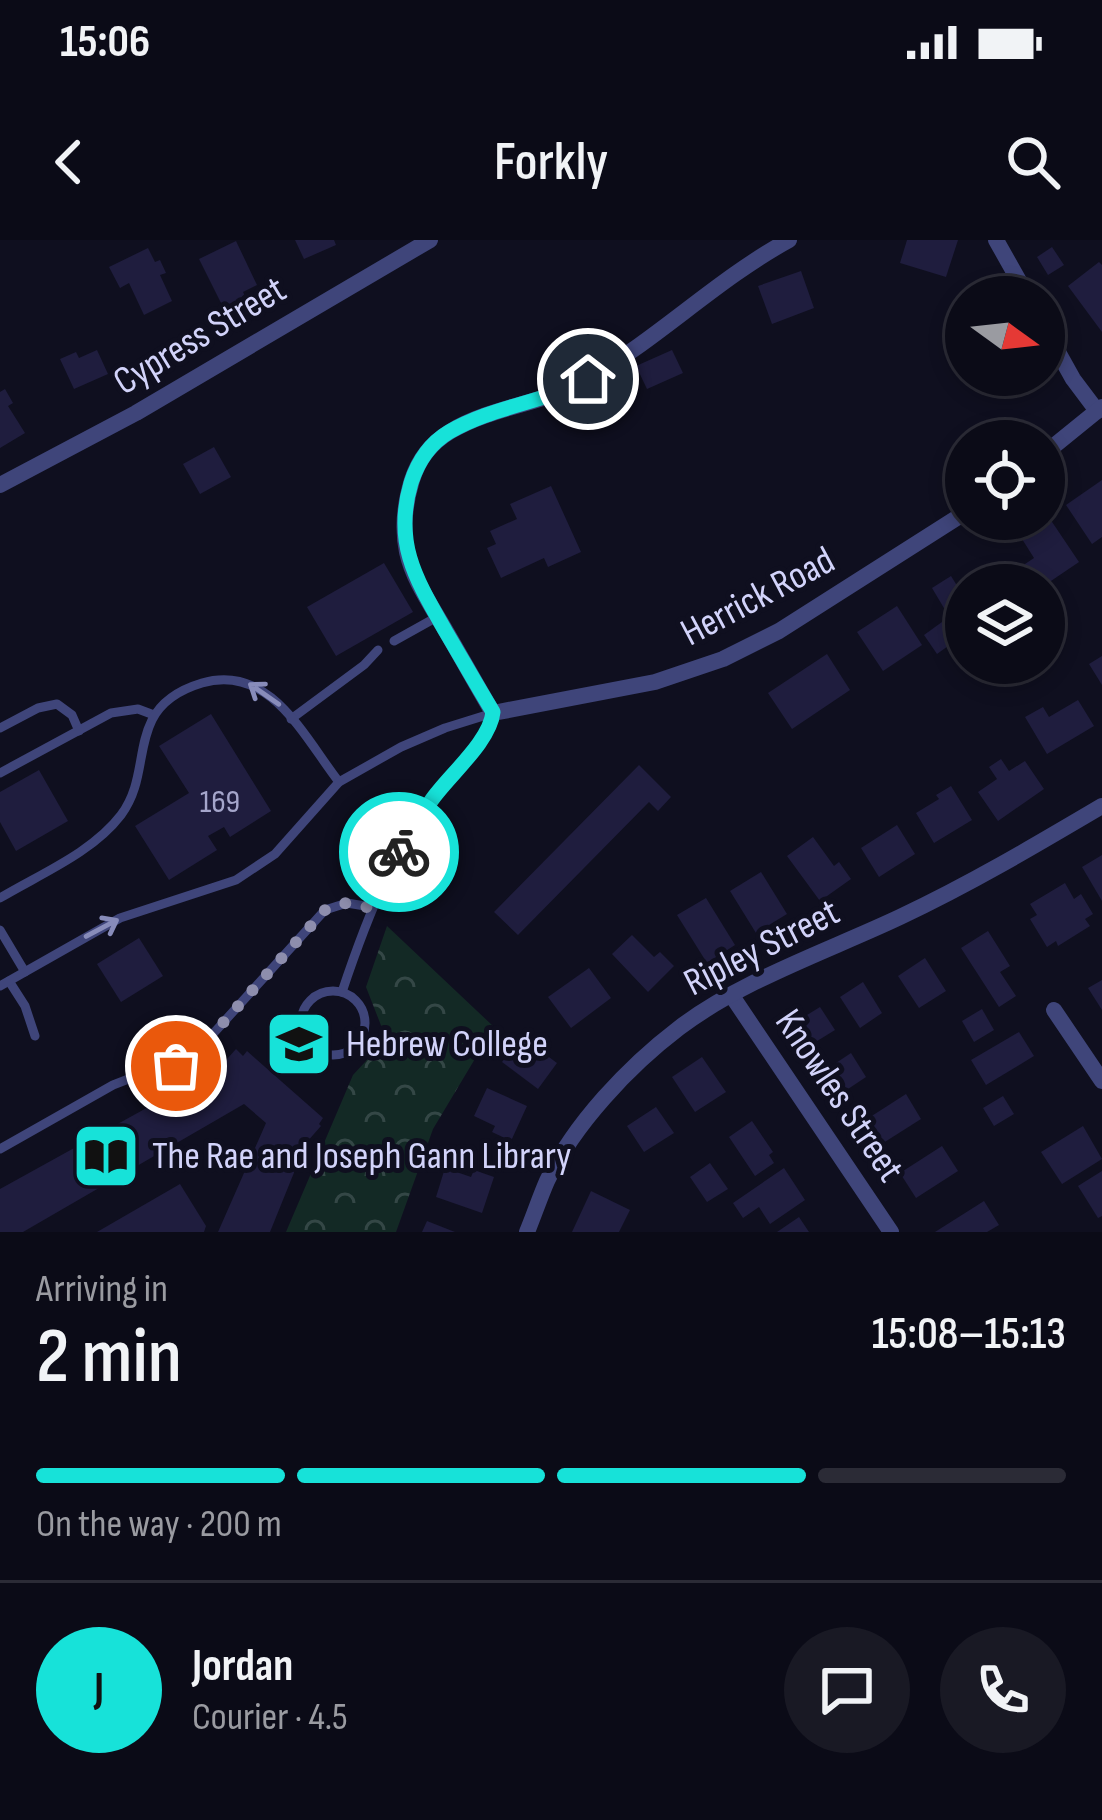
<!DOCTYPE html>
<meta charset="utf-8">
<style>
body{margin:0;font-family:"Sofia Sans Condensed",sans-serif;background:#191924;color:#f1f3f6;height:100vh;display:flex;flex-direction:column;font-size:45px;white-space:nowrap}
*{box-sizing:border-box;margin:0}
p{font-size:39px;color:#9a9ba1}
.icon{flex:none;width:66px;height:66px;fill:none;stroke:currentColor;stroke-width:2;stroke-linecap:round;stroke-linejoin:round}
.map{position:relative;height:992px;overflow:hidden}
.details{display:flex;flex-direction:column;background:#0b0b17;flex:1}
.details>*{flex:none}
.needle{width:78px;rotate:105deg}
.tools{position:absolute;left:945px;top:36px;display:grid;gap:24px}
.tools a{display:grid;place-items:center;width:120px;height:120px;border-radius:50%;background:#0b0b17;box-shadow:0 6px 18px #0003,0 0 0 3px #2b2b36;font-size:60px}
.pin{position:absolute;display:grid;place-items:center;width:102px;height:102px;color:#fff;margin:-51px;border:6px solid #fff;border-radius:50%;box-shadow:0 3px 12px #0007}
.courier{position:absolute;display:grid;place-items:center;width:120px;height:120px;margin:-60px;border:9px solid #17e2d9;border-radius:50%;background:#fff;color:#222;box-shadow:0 3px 15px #0007}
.head em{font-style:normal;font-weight:600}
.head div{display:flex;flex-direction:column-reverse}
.head{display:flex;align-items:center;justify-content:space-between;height:204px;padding:0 36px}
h1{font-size:78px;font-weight:600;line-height:90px}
.bar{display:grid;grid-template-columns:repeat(4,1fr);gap:18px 12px;align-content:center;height:144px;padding:0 36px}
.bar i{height:15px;border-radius:9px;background:#2b2b36}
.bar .current{background:#17e2d9}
.bar p{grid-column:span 4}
.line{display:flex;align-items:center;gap:30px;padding:0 36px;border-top:3px solid #2b2b36}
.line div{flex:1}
.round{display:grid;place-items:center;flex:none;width:126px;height:126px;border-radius:63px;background:#191924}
.status{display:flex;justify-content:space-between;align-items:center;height:84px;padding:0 60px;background:#0b0b17;direction:ltr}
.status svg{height:33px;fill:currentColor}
header{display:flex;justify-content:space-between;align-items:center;height:156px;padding:0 36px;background:#0b0b17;font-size:54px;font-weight:600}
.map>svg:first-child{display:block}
.forest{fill:url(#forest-crowns)}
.building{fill:#1f1d3e}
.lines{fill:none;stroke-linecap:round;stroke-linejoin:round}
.lane{stroke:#3f457a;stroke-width:9}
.street{stroke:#3f457a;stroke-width:16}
.oneway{stroke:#888cba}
.done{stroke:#8e8ead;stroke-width:12;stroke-dasharray:0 21.6}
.route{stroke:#17e2d9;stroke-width:15}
.labels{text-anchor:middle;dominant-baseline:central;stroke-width:10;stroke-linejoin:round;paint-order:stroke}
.number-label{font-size:33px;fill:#a5a6cb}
.street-label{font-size:39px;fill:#d2d3fa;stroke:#0f0f1f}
.poi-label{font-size:39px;fill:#d2d3fa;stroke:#0f0f1f;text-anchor:start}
</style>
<div class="status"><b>15:06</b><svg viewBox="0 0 49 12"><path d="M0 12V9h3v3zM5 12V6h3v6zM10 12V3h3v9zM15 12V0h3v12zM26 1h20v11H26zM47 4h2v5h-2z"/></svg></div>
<header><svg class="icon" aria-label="back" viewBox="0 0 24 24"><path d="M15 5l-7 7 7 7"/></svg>Forkly<svg class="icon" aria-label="search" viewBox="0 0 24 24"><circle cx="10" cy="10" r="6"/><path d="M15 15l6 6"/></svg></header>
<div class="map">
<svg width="1102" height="992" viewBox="0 0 1102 992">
<defs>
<pattern id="forest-crowns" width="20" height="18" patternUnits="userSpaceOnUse" patternTransform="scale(3)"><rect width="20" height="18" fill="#132925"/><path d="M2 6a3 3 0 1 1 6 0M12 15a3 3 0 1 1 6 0" fill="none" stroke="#344746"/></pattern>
</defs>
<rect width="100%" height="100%" fill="#0f0f1f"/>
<path class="forest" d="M387 686 494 787 433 889 396 992H286L353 835 366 821 384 793 366 747Z"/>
<g class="building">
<path d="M295 0H334L336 5 304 19Z"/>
<path d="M907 0H958L946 37 900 23Z"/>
<path d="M236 1 257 45 243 52 248 62 226 73 199 19Z"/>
<path d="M1052 7 1064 25 1048 35 1037 17Z"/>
<path d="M148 8 155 22 160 20 166 33 160 35 172 61 144 75 129 43 120 48 109 27Z"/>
<path d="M1099 22 1102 25V92L1068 46Z"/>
<path d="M801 31 814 68 772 84 758 46Z"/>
<path d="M97 110 108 134 74 149 60 119 76 112 79 118Z"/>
<path d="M672 110 683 133 647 149 636 126Z"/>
<path d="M5 149 13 163 8 166 25 193 0 208V152Z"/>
<path d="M214 207 231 237 200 254 183 224Z"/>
<path d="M1102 240V297L1092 304 1066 265Z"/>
<path d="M551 246 581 312 548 327 544 318 501 338 487 308 496 304 490 291 517 279 510 264Z"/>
<path d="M1044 270 1079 322 1045 345H1026L1016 330 1034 318 1017 291 1028 279H1044Z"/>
<path d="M384 323 413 372 336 416 307 367Z"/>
<path d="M951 336 966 360V405L932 348Z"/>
<path d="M897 366 922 405 883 431 857 392Z"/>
<path d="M942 382 955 401 937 414 924 395Z"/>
<path d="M827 414 850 450 792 489 768 453Z"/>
<path d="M1102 416V445L1089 424Z"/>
<path d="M1078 460 1094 486 1047 514 1025 477 1043 467 1049 477Z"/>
<path d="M211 474 271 571 230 597 224 587 208 596 217 610 169 640 135 586 189 553 159 506Z"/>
<path d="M1001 519 1009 531 1025 521 1044 549 998 581 978 552 997 539 989 527Z"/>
<path d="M639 525 671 557 658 571 649 562 518 695 494 672Z"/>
<path d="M39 530 68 581 16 611 0 582V552Z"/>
<path d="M951 546 972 580 934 603 916 573 939 559 936 555Z"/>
<path d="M897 585 915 614 879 637 861 608Z"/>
<path d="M813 597 834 626 839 622 851 639 820 661 787 616Z"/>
<path d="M1102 615V661L1082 627Z"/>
<path d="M761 632 787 674 756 693 730 651Z"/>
<path d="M1065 643 1074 659 1081 654 1093 674 1085 679 1090 686 1058 706 1056 701 1047 707 1030 679 1037 675 1030 664Z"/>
<path d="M706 658 735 705 707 723 677 675Z"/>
<path d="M988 691 1010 726 1000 732 1016 756 999 767 961 708Z"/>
<path d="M632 695 654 717 660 712 674 726 648 752 612 714Z"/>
<path d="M139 698 163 736 121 762 97 724Z"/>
<path d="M925 718 946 751 919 768 898 736Z"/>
<path d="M589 728 611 758 571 788 548 757Z"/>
<path d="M1102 740V770L1088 748Z"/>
<path d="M863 742 882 773 860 788 840 757Z"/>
<path d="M820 767 835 790 809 806 794 783Z"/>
<path d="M982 769 994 790 974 802 962 781Z"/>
<path d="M1019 792 1034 816 986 845 971 820Z"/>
<path d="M522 797 557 823 538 849 502 822Z"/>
<path d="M236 809 243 816 247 811 323 878 319 884 321 886 306 903 270 992H218L266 883 244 864 23 992H0V949L208 834 210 838Z"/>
<path d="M851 813 866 837 836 857 821 833Z"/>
<path d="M702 817 726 852 695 872 672 837Z"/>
<path d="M487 848 527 866 511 901 492 892 495 886 474 876Z"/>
<path d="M906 854 921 879 869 912 853 888Z"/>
<path d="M1003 856 1014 874 994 886 983 868Z"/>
<path d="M656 867 674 893 644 912 627 886Z"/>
<path d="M752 881 773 912 769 915 774 923 755 936 729 897Z"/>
<path d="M1083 886 1102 919 1062 944 1041 912Z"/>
<path d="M942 906 958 931 916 958 900 933Z"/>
<path d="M710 923 728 949 707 962 690 937Z"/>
<path d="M445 928 471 937 474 930 494 937 482 973 436 957Z"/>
<path d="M784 928 805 960 770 984 759 967 743 978 733 963Z"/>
<path d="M1102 931V976L1098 978 1078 946Z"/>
<path d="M180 944 206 986 204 992H97Z"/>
<path d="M591 951 630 970 619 992H572Z"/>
<path d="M984 961 999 985 987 992H935Z"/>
<path d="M799 977 809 992H777Z"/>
<path d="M427 981 455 992H422Z"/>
</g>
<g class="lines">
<g class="lane">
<path d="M394 401 437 377"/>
<path d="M291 479 364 425 378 410"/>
<path d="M0 488 38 468 57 464 72 475 79 491"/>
<path d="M0 533 111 473 138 469 154 475"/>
<path d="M0 658C40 634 92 613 121 575 144 544 137 510 152 480 162 460 182 449 202 443 270 423 304 497 339 542"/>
<path d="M0 690 25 732"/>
<path d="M9 741 25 766 35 796"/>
<path d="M0 746 120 678 236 640 275 614 339 542 401 507 445 488 493 473"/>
<circle cx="333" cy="783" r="32"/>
<path d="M342 752C368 674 398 598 451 534 467 515 491 498 493 473"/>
<path d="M0 909 113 845 131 838 167 831 186 820 202 806 325 670 347 663 371 667"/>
</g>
<g class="street">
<path d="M789 0C716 40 658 99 586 140 544 164 493 166 451 191 431 203 419 218 412 240 405 263 402 288 407 312 413 339 429 362 443 386 460 415 476 444 493 473L655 442 723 419 779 391 966 272"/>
<path d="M996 0 1028 57"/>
<path d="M1044 87 1073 139 1097 171"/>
<path d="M1044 214 1102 167"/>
<path d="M0 245 136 173 430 0"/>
<path d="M732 756 891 992"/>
<path d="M1054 770 1102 841"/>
<path d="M527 992C534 975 540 957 547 941 574 884 629 826 679 788 742 740 828 711 900 677 970 644 1036 605 1102 566"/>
</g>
</g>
<defs><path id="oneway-shaft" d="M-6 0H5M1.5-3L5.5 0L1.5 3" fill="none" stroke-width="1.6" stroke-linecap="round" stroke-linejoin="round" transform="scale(3)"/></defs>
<g class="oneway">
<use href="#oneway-shaft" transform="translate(264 454) rotate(-145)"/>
<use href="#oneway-shaft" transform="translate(102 688) rotate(-28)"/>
</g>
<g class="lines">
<path class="done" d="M176 826 202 806 325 670 346 663 371 668 399 612"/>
<path class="route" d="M399 612C409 594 419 577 431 561 448 536 490 502 493 472 477 446 462 419 446 392 417 341 393 304 411 243 418 221 429 204 449 192 493 166 544 163 588 139"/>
</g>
<defs>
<symbol id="university-square" viewBox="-11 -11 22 22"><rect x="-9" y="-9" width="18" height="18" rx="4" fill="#17e2d9" stroke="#0f0f1f"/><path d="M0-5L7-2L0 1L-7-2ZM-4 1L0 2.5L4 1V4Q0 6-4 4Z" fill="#111"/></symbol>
<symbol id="library-square" viewBox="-11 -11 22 22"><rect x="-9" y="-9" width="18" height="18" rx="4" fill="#17e2d9" stroke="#0f0f1f"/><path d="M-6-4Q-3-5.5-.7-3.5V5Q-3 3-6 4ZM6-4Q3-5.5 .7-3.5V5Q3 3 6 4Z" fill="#111"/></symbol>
</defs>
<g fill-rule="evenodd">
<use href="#university-square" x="261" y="766" width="76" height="76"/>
<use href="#library-square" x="68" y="878" width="76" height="76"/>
</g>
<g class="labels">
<g class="number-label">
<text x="220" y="562">169</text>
</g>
<g class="street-label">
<text transform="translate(200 96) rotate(-31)">Cypress Street</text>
<text transform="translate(758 357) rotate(-28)">Herrick Road</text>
<text transform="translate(762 708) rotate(-27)">Ripley Street</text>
<text transform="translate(839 856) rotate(56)">Knowles Street</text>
</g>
<g class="poi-label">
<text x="346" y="804">Hebrew College</text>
<text x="152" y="916">The Rae and Joseph Gann Library</text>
</g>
</g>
</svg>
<div class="tools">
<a><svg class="needle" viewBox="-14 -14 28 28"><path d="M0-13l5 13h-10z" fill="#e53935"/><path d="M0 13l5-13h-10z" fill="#9a9ba1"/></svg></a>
<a><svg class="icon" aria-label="locate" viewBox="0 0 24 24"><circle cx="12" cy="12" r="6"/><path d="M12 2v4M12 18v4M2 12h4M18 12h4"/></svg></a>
<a><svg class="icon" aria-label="layers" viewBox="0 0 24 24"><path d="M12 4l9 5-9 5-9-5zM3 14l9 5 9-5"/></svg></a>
</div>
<div class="pin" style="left:176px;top:826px;background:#ea580c"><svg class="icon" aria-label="bag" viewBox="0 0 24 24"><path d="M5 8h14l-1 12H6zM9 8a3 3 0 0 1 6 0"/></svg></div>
<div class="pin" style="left:588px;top:139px;background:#1f2937"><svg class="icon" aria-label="home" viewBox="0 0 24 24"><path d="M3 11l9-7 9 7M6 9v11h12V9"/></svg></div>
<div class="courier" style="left:399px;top:612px"><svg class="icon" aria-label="bike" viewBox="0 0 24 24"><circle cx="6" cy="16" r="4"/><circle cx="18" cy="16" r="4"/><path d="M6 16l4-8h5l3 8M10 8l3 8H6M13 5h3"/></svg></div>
</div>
<section class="details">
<div class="head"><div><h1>2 min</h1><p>Arriving in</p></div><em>15:08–15:13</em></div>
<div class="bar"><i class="current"></i><i class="current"></i><i class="current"></i><i></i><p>On the way · 200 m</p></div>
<div class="line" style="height:216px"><b class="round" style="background:#17e2d9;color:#111">J</b><div><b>Jordan</b><p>Courier · 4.5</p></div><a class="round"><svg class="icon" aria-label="chat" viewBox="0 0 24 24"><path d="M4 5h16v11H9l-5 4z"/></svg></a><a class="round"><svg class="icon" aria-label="phone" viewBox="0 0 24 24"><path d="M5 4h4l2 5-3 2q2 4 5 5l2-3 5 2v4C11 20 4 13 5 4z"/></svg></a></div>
</section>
